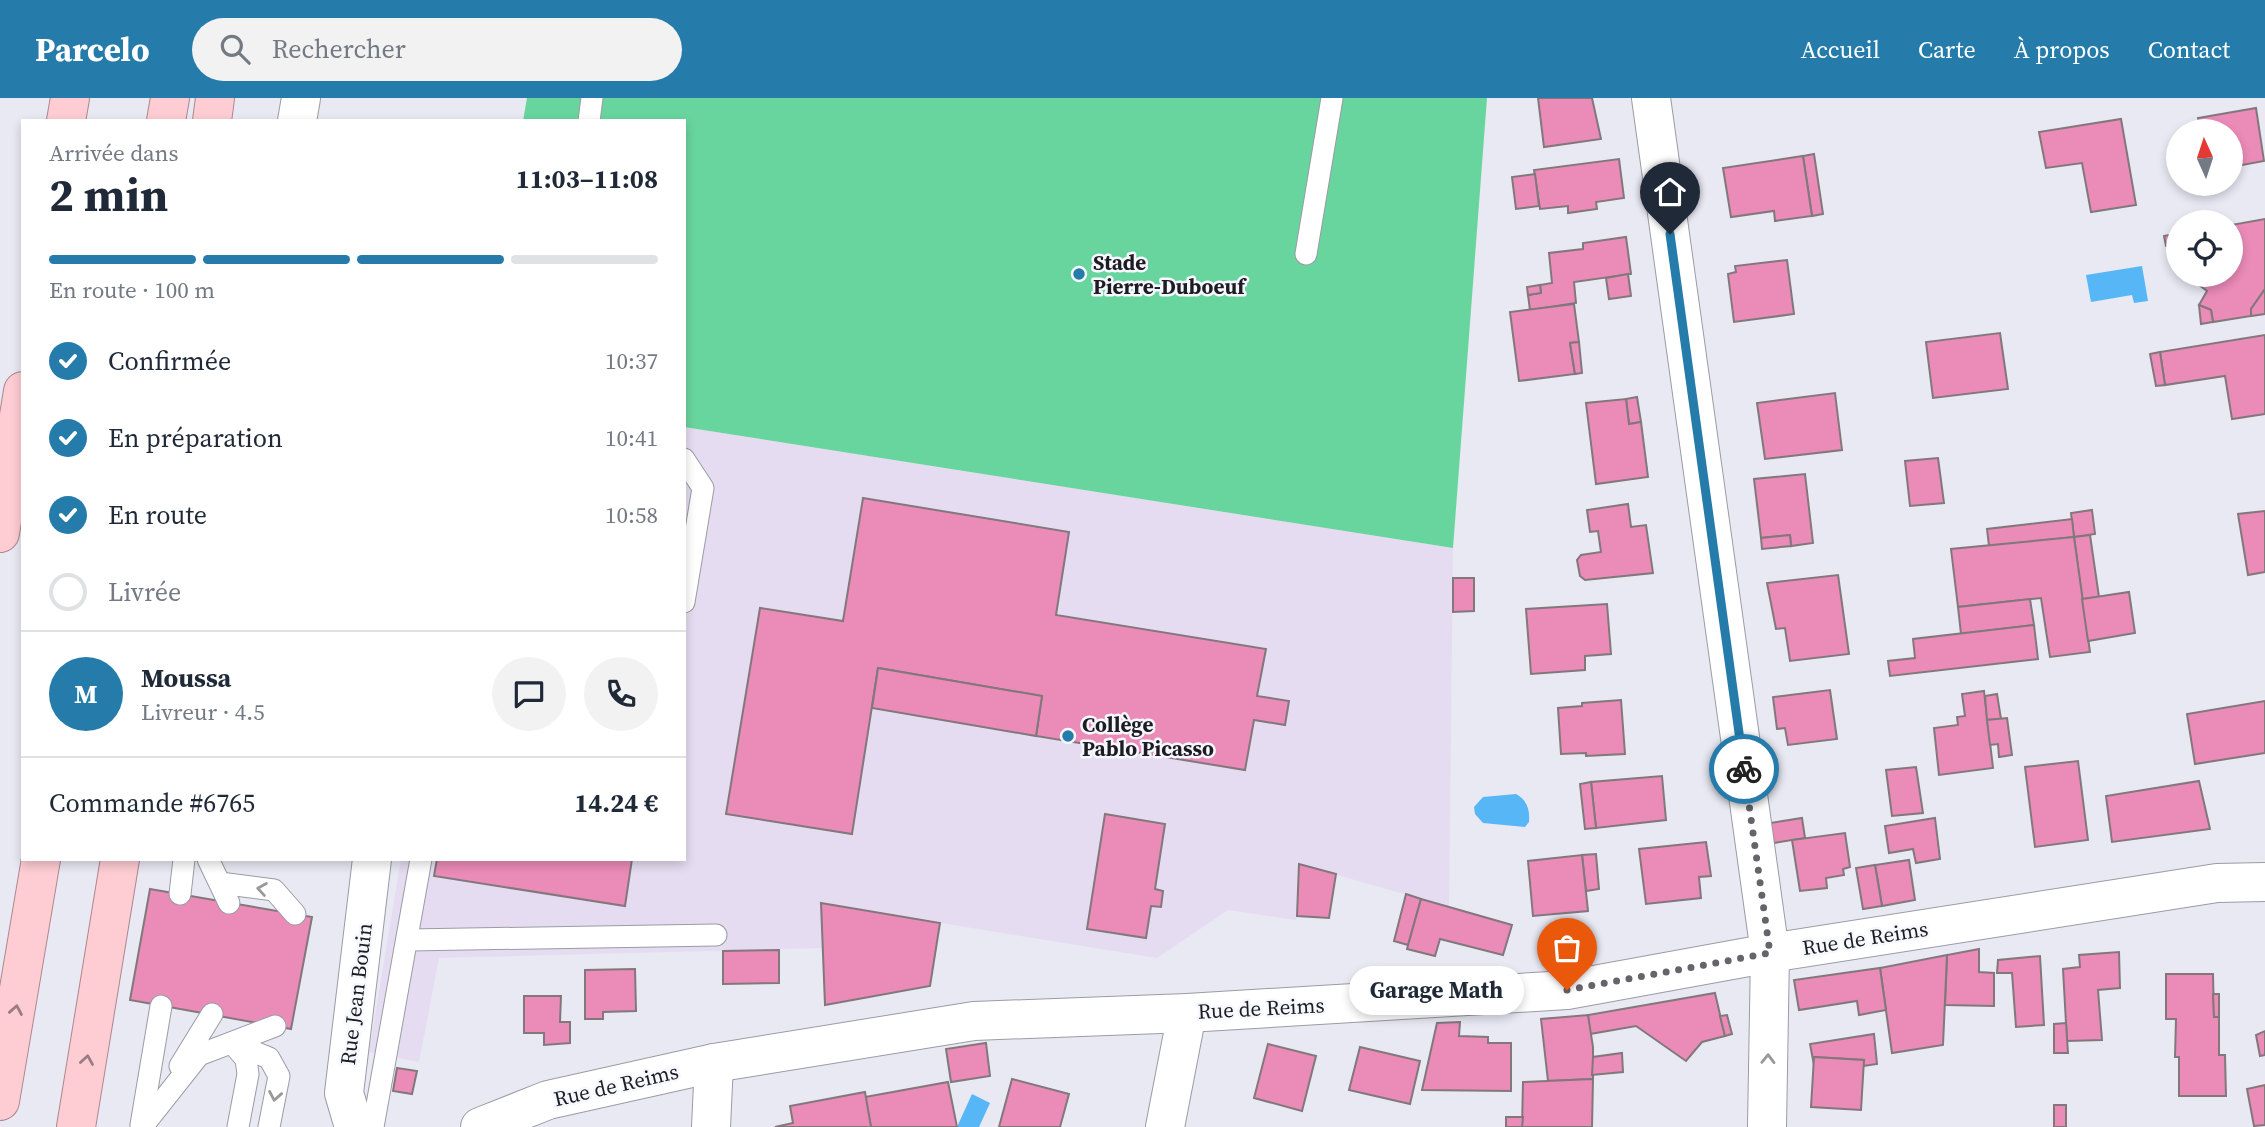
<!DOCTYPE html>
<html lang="fr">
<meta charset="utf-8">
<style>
body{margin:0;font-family:"Source Serif 4",serif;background:#f2f2f3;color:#1f2937;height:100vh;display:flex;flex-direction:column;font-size:26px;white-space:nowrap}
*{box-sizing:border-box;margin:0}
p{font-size:23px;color:#747a83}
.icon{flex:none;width:38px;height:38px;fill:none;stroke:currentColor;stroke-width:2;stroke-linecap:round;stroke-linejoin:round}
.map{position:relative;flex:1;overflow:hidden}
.details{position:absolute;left:21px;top:21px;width:665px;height:742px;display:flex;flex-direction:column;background:#fff;border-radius:0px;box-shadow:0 4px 10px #0003}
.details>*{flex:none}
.needle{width:46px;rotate:357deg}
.buttons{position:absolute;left:2166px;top:21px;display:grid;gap:14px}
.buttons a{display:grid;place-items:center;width:77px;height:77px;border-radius:50%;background:#fff;box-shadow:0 4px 10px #0003;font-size:35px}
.pin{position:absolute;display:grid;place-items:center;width:60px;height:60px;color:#fff;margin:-72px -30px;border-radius:50% 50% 50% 0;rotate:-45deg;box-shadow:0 0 7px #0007}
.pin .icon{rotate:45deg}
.courier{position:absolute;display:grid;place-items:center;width:70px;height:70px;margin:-35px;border:5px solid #257cab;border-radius:50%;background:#fff;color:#222;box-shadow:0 2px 9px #0007}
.bubble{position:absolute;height:49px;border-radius:24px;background:#fff;box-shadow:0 4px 10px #0003;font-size:23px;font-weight:700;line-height:49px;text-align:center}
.summary em{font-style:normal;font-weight:700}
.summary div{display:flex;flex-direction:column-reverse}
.summary{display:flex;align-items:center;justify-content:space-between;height:119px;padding:0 28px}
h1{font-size:46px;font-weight:700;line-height:52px}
.bar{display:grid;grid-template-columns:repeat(4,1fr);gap:10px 7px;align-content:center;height:84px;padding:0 28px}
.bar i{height:9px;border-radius:5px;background:#e0e1e3}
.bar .current{background:#257cab}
.bar p{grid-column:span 4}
.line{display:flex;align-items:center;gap:18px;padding:0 28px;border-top:2px solid #e0e1e3}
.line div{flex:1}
.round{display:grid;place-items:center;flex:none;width:74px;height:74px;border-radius:37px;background:#f2f2f3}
ol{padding:0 28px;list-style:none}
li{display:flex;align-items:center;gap:21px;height:77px}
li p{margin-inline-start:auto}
li .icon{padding:7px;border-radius:50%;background:#257cab;color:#fff;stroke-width:4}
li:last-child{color:#747a83}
li i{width:38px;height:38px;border:4px solid #e0e1e3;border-radius:50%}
header{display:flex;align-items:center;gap:42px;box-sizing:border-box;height:98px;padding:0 35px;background:#257cab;color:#fff}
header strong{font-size:33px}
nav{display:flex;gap:38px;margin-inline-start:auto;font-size:24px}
.search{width:490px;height:63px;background:#f2f2f3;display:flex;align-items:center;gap:18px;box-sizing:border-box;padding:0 24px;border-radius:38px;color:#747a83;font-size:26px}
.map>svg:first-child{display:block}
.education{fill:#e5dcf1}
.green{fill:#69d59e}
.water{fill:#57b7f6}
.building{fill:#eb8bb8;stroke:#82787c;stroke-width:2}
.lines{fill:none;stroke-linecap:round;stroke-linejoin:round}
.service-casing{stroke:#9a9ca5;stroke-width:23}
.minor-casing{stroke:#9a9ca5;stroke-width:40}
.trunk-casing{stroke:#af868e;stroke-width:40}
.service{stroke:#fff;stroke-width:21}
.minor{stroke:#fff;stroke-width:38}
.trunk{stroke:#feccd3;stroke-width:38}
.oneway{stroke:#99999b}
.oneway2{stroke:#997d83}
.done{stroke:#64646a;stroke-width:7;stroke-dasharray:0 12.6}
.route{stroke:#257cab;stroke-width:9}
.poi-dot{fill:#257cab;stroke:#f6f7ff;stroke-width:2.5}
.labels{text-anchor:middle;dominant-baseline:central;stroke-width:5;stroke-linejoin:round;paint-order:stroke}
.poi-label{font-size:21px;font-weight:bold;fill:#1d1d21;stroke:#f6f7ff;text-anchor:start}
.street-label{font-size:21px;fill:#1d1d21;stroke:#f6f7ff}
</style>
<header>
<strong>Parcelo</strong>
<div class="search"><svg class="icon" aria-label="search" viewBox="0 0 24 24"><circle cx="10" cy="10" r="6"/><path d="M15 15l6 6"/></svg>Rechercher</div>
<nav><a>Accueil</a><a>Carte</a><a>À propos</a><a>Contact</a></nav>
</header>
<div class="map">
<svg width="2265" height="1029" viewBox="0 0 2265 1029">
<rect width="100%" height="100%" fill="#e8e9f3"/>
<path class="education" d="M684 329 1453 450 1449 809 1299 766 1296 822 1228 812 1157 860 941 825 930 888 825 907 822 850 439 860 419 964 369 954 401 761H684Z"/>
<path class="green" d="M527 0H1487L1453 450 684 329V23H523Z"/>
<g class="water">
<path d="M2142 168 2148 203 2134 205 2132 197 2091 204 2086 177Z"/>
<path d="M1516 696C1527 702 1530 711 1529 724L1525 729 1483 725 1475 716 1474 709 1483 699Z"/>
<path d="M972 996 990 1005 979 1029H957Z"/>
</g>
<g class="building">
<path d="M1538 0H1592L1601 41 1544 49Z"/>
<path d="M2256 10 2264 63 2231 69V33H2200L2198 20Z"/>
<path d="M2121 21 2136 107 2091 114 2082 65 2046 70 2039 34Z"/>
<path d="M1814 56 1823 116 1812 118 1803 58Z"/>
<path d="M1803 58 1812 118 1775 123 1774 113 1731 119 1723 70Z"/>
<path d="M1619 61 1624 100 1596 104 1597 111 1568 115V108L1540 111 1534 72Z"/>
<path d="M1535 76 1539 108 1516 111 1512 79Z"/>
<path d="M2265 121V191L2251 211V218L2213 224 2211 212 2199 207 2207 193 2186 177H2231V127Z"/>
<path d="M2179 135V158L2166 148 2164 138Z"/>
<path d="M1626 139 1631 176 1574 184 1576 205 1530 212 1528 197 1541 195 1540 187 1552 185 1549 155 1583 151V145Z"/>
<path d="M1787 162 1794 216 1734 224 1728 176 1736 174 1735 168Z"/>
<path d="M1628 176 1631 198 1609 201 1606 180Z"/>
<path d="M1540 187 1541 195 1528 197 1527 189Z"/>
<path d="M2265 191V216L2251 218V211Z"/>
<path d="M1574 206 1579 244 1570 245 1575 276 1519 283 1510 214Z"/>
<path d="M2199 207 2211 212 2213 224 2201 226Z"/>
<path d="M2000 235 2008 291 1933 300 1926 244Z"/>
<path d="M2265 237V316L2232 321 2225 278 2165 287 2160 254Z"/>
<path d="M1579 244 1582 275 1575 276 1570 245Z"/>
<path d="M2160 254 2165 287 2156 288 2150 256Z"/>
<path d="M1835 295 1842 352 1765 361 1757 305Z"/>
<path d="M1637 299 1641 324 1629 326 1626 301Z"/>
<path d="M1626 301 1629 326 1641 324 1648 379 1596 386 1586 305Z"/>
<path d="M1938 360 1944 405 1910 408 1905 363Z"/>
<path d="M1805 376 1813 445 1791 448 1790 437 1761 440 1754 381Z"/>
<path d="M863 400 1069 434 1056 517 1266 551 1257 598 1289 603 1285 627 1254 622 1245 672 1036 638 1042 598 878 570 852 736 726 716 760 510 843 523Z"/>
<path d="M1628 406 1631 429 1646 427 1653 475 1585 482 1580 478 1577 462 1581 457 1601 454 1598 433 1590 434 1587 412Z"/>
<path d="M2092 412 2095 436 2074 439 2071 415Z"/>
<path d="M2265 413V474L2248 477 2238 416Z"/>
<path d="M2072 421 2074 439 1989 448 1987 431Z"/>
<path d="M1790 437 1791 448 1762 451 1761 440Z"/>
<path d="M2090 437 2099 499 2082 501 2074 439Z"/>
<path d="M2074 439 2090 554 2050 559 2041 500 1958 509 1951 451Z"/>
<path d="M1838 477 1849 556 1790 563 1785 530 1776 531 1767 485Z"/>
<path d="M1453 480H1474V513L1453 514Z"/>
<path d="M2129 494 2135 535 2088 543 2082 501Z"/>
<path d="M2030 501 2034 527 1961 536 1958 509Z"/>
<path d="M1607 506 1611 556 1585 558V572L1531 576 1526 511Z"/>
<path d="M2034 527 2038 561 1890 578 1888 563 1915 560 1913 541Z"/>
<path d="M878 570 1042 598 1036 638 872 610Z"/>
<path d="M1830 592 1837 641 1788 647 1785 630 1777 631 1773 599Z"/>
<path d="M1984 593 1993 670 1939 677 1934 630 1958 627 1957 619 1965 618 1962 596Z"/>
<path d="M1997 596 2001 621 1987 622 1985 598Z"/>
<path d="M1621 602 1625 656 1586 658V655L1561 656 1558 610 1582 608V605Z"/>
<path d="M2265 603V655L2195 666 2187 616Z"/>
<path d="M2007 620 2012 657 1999 659 1998 646 1990 647 1987 622Z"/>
<path d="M2078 663 2088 742 2035 749 2025 669Z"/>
<path d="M1916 669 1923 715 1892 718 1886 672Z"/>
<path d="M1662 678 1666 722 1596 730 1591 684Z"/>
<path d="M2199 683 2210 731 2112 744 2106 698Z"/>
<path d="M1591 684 1596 730 1585 731 1580 686Z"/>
<path d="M1105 716 1165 726 1155 791 1163 793 1161 809 1151 808 1146 840 1087 831Z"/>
<path d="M1802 720 1805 740 1774 745 1770 725Z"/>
<path d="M1935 720 1940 761 1916 765 1913 751 1889 755 1885 728Z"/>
<path d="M1845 735 1850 769 1843 771 1844 777 1826 780 1827 790 1800 793 1792 742Z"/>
<path d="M1706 744 1711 778 1699 779 1701 800 1646 806 1639 751Z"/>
<path d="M1596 756 1599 791 1586 793 1582 757Z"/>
<path d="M1582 757 1588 813 1533 818 1528 763Z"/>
<path d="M437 761H632L625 808 434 778Z"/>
<path d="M1909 762 1915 802 1882 808 1875 767Z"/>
<path d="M1299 766 1336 776 1329 820 1297 818Z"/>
<path d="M1875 767 1882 808 1863 811 1856 770Z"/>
<path d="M150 791 312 819 291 931 130 902Z"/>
<path d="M1406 796 1421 801 1408 847 1394 843Z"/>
<path d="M1421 801 1512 827 1503 857 1440 841 1435 858 1407 851Z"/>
<path d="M821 805 940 825 930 888 825 907Z"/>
<path d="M1979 851V874L1994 875V908L1945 907 1947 857Z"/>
<path d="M779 852V885L723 886V853Z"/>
<path d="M2119 854 2120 890 2098 892 2102 942 2067 943 2063 871 2080 869 2079 857Z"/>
<path d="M1947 857 1943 947 1892 955 1880 870Z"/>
<path d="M2040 858 2044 927 2016 929 2012 875H1997L1998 862Z"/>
<path d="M1880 870 1886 912 1859 917 1857 903 1799 912 1794 882Z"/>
<path d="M635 871 636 913 603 914V921H585V872Z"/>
<path d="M2166 876H2213L2214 919H2219V957H2225L2226 998H2179V959H2175L2176 921H2166Z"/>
<path d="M1715 895 1725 938 1702 944 1686 963 1636 928 1590 936 1588 917Z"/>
<path d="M2213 896H2219V919H2214Z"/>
<path d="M524 898H561L560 924H570V945L544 947V935H524Z"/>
<path d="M1588 917 1593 949V981L1548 983 1541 921Z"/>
<path d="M1727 917 1732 936 1725 938 1720 918Z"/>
<path d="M1460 924 1459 938 1488 939V945H1511V993L1422 992 1437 925Z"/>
<path d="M2066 925 2068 955H2054V926Z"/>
<path d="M2265 933V957L2260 958 2256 937Z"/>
<path d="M1874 936 1877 966 1863 968 1864 962 1814 959V967L1810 946Z"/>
<path d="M986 945 990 978 951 984 946 951Z"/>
<path d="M1268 946 1316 958 1302 1013 1254 1000Z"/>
<path d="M1360 949 1420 963 1410 1006 1349 992Z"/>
<path d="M1622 955 1623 974 1592 977 1593 959Z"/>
<path d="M1814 959 1864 962 1861 1012 1811 1009Z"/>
<path d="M397 970 417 973 412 996 393 993Z"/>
<path d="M1012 981 1069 996 1060 1029H999Z"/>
<path d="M1593 981 1592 1029H1522L1523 984Z"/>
<path d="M948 984 957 1029H871L865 999Z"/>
<path d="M2265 987V1027L2254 1028 2247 991Z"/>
<path d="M865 994 871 1029H775L793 1025 790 1008Z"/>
<rect x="2054" y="1007" width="12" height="22"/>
<path d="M1506 1019H1523L1522 1029H1506Z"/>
</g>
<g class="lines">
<defs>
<g id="service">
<path d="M589 23 592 0"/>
<path d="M1306 156 1332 0"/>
<path d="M684 361 703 390 684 504"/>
<path d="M208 761 229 805"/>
<path d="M220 785 274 792 295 816"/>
<path d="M180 796 184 761"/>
<path d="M409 842 716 837"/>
<path d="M232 945 269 960 279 978 269 1029"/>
<path d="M233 946 246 961 248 976 238 1029"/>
<path d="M180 968 212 916"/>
<path d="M141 1027 161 908"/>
<path d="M142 1029 199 957 275 928"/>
<path d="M373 1029 421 761"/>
</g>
<g id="minor">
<path d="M1651 0 1770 855 1767 1029"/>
<path d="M297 23 301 0"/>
<path d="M354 1029 344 995 372 761"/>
<path d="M480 1029 548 1002 714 965 974 923 1187 915 1567 892 1770 855 2217 785 2265 784"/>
<path d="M711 1029 714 965"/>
<path d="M1165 1029 1187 915"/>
</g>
<g id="trunk">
<path d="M66 23 70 0"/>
<path d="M166 23 170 0"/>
<path d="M212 23 215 0"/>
<path d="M0 435 23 293"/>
<path d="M0 1003 41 761"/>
<path d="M76 1029 120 761"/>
</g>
</defs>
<use href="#service" class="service-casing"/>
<use href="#minor" class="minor-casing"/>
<use href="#trunk" class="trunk-casing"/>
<use href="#service" class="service"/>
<use href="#minor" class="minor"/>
<use href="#trunk" class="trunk"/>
</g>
<defs><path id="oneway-chevron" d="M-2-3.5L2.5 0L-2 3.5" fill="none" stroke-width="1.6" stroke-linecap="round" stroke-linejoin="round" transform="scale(1.75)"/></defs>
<g class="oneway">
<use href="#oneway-chevron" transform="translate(262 791) rotate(-171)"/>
<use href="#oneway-chevron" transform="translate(1768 961) rotate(-89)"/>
<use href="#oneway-chevron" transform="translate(275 998) rotate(100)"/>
</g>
<g class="oneway2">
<use href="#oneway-chevron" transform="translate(16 912) rotate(-80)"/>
<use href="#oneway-chevron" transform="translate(87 962) rotate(-81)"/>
</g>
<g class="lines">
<path class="done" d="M1567 892 1770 855 1744 671"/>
<path class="route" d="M1670 136 1744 671"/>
</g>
<g class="poi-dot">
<circle cx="1079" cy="176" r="7"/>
<circle cx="1068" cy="638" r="7"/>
</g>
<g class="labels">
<g class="poi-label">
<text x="1093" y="164">Stade<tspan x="1093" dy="24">Pierre-Duboeuf</tspan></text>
<text x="1082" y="626">Collège<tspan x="1082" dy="24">Pablo Picasso</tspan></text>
</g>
<g class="street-label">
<text transform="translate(1865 840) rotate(-9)">Rue de Reims</text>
<text transform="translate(356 896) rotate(-83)">Rue Jean Bouin</text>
<text transform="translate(1261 910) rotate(-3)">Rue de Reims</text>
<text transform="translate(616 987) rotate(-13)">Rue de Reims</text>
</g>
</g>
</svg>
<div class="buttons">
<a><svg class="needle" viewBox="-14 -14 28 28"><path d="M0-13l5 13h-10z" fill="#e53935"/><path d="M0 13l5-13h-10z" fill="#747a83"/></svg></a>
<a><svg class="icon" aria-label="locate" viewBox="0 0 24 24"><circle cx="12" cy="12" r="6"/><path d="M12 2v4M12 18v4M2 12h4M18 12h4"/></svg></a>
</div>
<div class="pin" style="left:1567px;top:892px;background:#ea580c"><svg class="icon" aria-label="bag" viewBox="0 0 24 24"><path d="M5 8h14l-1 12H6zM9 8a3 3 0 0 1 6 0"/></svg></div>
<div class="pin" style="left:1670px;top:136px;background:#1f2937"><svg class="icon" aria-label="home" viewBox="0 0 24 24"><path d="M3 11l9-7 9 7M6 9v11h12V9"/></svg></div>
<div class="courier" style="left:1744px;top:671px"><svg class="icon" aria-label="bike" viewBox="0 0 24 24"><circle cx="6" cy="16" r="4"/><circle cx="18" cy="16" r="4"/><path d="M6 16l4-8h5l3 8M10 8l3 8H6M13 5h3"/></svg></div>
<div class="bubble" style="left:1349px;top:868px;width:175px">Garage Math</div>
<section class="details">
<div class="summary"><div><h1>2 min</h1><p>Arrivée dans</p></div><em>11:03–11:08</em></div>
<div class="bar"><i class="current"></i><i class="current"></i><i class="current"></i><i></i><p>En route · 100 m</p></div>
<ol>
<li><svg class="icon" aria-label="check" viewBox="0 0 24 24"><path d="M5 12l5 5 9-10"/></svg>Confirmée<p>10:37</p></li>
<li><svg class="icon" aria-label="check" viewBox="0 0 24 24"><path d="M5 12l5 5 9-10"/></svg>En préparation<p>10:41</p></li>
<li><svg class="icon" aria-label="check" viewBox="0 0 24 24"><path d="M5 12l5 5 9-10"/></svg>En route<p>10:58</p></li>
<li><i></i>Livrée</li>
</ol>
<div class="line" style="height:126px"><b class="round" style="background:#257cab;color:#fff">M</b><div><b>Moussa</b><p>Livreur · 4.5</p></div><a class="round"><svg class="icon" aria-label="chat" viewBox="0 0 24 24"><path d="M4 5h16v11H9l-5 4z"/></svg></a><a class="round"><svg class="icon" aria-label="phone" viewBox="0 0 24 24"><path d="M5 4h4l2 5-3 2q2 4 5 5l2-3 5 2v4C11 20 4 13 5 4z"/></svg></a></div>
<div class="line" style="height:91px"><div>Commande #6765</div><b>14.24 €</b></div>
</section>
</div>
